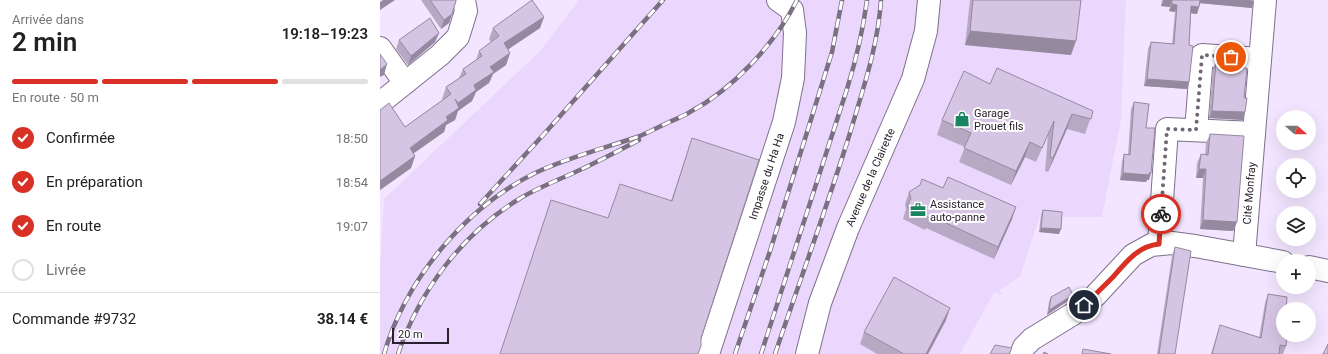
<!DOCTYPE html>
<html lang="fr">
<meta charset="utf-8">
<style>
body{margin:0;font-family:Roboto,sans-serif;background:#f2f2f2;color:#222;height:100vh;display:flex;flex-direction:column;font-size:15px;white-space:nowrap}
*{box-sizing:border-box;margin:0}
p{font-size:13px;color:#767676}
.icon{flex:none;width:22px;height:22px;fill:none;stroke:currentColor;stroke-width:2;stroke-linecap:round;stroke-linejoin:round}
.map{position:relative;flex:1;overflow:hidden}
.details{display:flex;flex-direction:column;background:#fff;width:380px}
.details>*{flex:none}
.needle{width:26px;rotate:110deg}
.fabs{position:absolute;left:896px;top:110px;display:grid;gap:8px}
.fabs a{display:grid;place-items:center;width:40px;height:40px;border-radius:50%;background:#fff;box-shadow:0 4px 16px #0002;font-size:20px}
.scale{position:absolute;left:12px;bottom:10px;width:57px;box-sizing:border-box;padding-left:4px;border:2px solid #28212d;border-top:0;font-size:11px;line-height:14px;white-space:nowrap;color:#28212d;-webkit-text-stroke:3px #fff;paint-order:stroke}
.pin{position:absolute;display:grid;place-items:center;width:34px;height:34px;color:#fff;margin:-17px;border:2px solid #fff;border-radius:50%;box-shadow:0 1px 4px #0007}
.courier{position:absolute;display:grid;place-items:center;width:40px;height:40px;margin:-20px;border:3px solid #d93025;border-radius:50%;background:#fff;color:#222;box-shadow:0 1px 5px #0007}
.summary em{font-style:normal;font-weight:600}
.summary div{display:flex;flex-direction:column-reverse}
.summary{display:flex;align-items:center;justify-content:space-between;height:68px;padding:0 12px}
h1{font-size:26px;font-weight:600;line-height:30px}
.bar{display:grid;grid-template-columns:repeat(4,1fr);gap:6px 4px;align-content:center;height:48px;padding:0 12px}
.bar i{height:5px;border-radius:3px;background:#e0e0e0}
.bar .active{background:#d93025}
.bar p{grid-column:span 4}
.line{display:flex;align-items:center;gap:10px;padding:0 12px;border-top:1px solid #e0e0e0}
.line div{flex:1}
ol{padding:0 12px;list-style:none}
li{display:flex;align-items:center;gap:12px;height:44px}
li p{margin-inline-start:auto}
li .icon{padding:4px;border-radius:50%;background:#d93025;color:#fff;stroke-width:4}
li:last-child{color:#767676}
li i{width:22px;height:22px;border:2px solid #e0e0e0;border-radius:50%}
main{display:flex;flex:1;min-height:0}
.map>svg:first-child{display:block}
.built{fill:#ebd7fd}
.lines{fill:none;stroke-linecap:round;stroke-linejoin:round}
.minor-casing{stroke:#7f6f8b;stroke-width:24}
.minor{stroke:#fff;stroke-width:22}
.rail-casing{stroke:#7a7081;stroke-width:4.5}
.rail{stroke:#fff;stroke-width:3;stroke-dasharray:9;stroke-linecap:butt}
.wall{fill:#b7a9c3}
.shaded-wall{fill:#95899f}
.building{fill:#d5c4e3;stroke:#95899f}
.done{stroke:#6f6676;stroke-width:4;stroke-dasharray:0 7.2}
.route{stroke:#d93025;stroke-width:5}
.labels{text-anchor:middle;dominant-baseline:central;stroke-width:4;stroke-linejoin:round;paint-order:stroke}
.poi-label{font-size:11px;fill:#28212d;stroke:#fff;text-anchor:start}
.street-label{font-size:11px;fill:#28212d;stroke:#fff}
</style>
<main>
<section class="details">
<div class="summary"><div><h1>2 min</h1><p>Arrivée dans</p></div><em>19:18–19:23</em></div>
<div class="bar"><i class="active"></i><i class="active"></i><i class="active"></i><i></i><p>En route · 50 m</p></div>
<ol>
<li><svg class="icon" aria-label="check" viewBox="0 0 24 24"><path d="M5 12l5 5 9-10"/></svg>Confirmée<p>18:50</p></li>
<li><svg class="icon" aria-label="check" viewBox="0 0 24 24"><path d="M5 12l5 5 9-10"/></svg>En préparation<p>18:54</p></li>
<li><svg class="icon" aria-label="check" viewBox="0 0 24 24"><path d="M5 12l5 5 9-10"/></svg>En route<p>19:07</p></li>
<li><i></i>Livrée</li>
</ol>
<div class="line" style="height:52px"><div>Commande #9732</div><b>38.14 €</b></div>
</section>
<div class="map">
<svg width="948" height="354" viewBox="0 0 948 354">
<rect width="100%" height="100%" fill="#f3e5ff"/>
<path class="built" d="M199 0H746L741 120 722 217H681L660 215 640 277 620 290 622 294 614 293 580 354H0V268L4 199 160 51Z"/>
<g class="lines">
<defs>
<g id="minor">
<path d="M0 48 25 83"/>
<path d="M0 103 60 55 78 37 86 11 84 0"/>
<path d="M816 130 822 55 880 59"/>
<path d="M779 244 787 129 874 133"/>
<path id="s1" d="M864 255 885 0"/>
<path d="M929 267 948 271"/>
<path id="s2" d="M328 354 404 122 413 78 415 33 412 10 398 0"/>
<path id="s3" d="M427 354 440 303 468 228 533 79 546 31 549 0"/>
<path d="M641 354 644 347 652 339 693 314 715 296 753 255 771 245 792 243 815 246 903 262"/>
</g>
</defs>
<use href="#minor" class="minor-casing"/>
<use href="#minor" class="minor"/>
<defs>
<g id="rail">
<path d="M100 204 165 133 283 0"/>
<path d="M4 354C26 279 85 208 155 173 189 157 225 148 260 136 269 132 277 128 285 124 293 120 302 117 310 112 353 89 395 44 417 0"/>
<path d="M18 354C40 290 81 235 139 199 159 187 181 179 202 169 221 160 240 150 259 140"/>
<path d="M355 354 390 251 452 52 462 0"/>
<path d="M381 354 467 89C476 60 483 30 487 0"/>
<path d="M395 354C420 280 447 207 470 133 483 89 498 46 501 0"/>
</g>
</defs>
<use href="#rail" class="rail-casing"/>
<use href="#rail" class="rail"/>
</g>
<g class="wall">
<path d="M41 0H76L69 23 61 29Z"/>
<path d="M590 0H701L691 55 585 45Z"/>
<path d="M781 0H874L872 8 820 3 817 14 811 13 809 45 807 89 764 86 768 49 771 42 792 44 795 12 789 11 790 7 781 6 782 0Z"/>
<path d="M164 17 160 28 128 49 130 53 126 65 113 74 109 83 96 92 92 101 78 111 75 120 66 125 64 132 33 154 35 156 31 168 0 190V110L25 127 63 100 62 99 66 87 79 78 83 69 96 60 99 51 111 42 109 39 113 28Z"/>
<path d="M59 33 55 42 28 65 16 49 19 40Z"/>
<path d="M836 61 855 68 864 98 863 120 829 118 833 68Z"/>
<path d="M610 84 713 111 705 134 687 129 668 172 665 171 668 135 656 162 645 157 631 185 579 162 585 147 557 135 562 120Z"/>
<path d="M754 102 766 128 769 180H767L766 182 740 180 742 161 744 154 748 155 751 109Z"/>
<path d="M830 134 857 222 853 231 820 229 823 178H816L817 163 821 154 825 155 826 143Z"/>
<path d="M312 138 321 338 318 354H120L171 200 228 218 291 201Z"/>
<path d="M529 192 632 219 614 259 546 228 545 230 523 219 526 209 525 204Z"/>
<path d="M663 210 679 234 659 232 661 215Z"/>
<path d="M795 247V354H777L792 256Z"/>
<path d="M888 294 903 309 906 346 903 354H831L840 325 879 338 885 303Z"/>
<path d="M671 297 691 299 667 315 669 302Z"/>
<path d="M566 320 548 354H497L480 344 484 332Z"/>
</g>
<g class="shaded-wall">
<path d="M3 0H15L0 10V2Z"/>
<path d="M784 0H792L790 7 781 6Z"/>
<path d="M819 0H868L874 1 872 8 818 3Z"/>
<path d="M792 4 797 5 795 12 789 11Z"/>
<path d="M811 6 819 7 817 14 809 13Z"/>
<path d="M72 14 69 23 61 29 64 20Z"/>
<path d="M164 17 160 28 120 55 124 43Z"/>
<path d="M590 31 696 41 691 55 585 45Z"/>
<path d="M59 33 55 42 28 65 31 56Z"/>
<path d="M130 53 126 65 113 74 109 83 96 92 92 101 78 111 75 120 66 125 64 132 25 159 30 148 66 117 75 111 78 103 110 67Z"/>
<path d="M7 64 4 75 0 77V70Z"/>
<path d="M767 79 809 82 807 89 764 86Z"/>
<path d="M832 111 865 112 863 120 829 118Z"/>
<path d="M692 114 687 129 668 172 673 158Z"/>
<path d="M650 142 645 157 631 185 636 171Z"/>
<path d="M35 156 31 168 0 190V181Z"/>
<path d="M819 169H826L823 178H816Z"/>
<path d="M743 173H771L769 180H767L766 182 740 180Z"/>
<path d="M636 207 632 219 614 259 618 247Z"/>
<path d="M823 220 857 222 853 231 820 229Z"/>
<path d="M661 228 681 229 679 234 659 232Z"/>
<path d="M693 295 691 299 667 315 669 310Z"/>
<path d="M570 308 566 320 548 354H546Z"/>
</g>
<g class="building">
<path d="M50 0H76V1L72 14 64 20Z"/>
<path d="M152 0 164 17 124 43 130 53 110 67 114 72 94 85 96 90 78 103 75 99 79 108 66 117 68 120 30 148 35 156 0 181V110L9 103 25 127 71 94 66 87 86 74 83 69 102 56 99 51 119 36 113 28Z"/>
<path d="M593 0H701L696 41 590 31Z"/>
<path d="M792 0H820L819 7 811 6 809 45 813 46 809 82 767 79 771 42 794 44 797 5 792 4Z"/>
<path d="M50 18 59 33 31 56 19 40Z"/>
<path d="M0 54 7 64 0 70Z"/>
<path d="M836 61 855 62V68H867L864 98H867L865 112 832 111Z"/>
<path d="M617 68 713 111 711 119 692 114 673 158 670 157 674 121 662 148 650 142 636 171 584 148 591 133 562 120 584 71 610 84Z"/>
<path d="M754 102 769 104 766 128H775L771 173H769V175L743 173 744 154 750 155Z"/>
<path d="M830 134 864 136 857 222 823 220 826 169H819L821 154 828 155Z"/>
<path d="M312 138 379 160 321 338V346L318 354H120L171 200 228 218 240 184 292 201Z"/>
<path d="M568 177 636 207 618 247 551 216 550 218 527 207 531 198 529 192 540 185 542 179 563 188Z"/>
<path d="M663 210 682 212 681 229 661 228Z"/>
<path d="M795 247 811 251 795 354H779Z"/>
<path d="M514 277 570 308 546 354H524L484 332Z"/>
<path d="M689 287 693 295 669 310 671 297Z"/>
<path d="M888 294 907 297 906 309H903V335H907L906 346 900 345 899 354H832L840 325 881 338Z"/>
<path d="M948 344V354H943Z"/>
<path d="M615 345 632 348 629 354H610Z"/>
<path d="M703 349 731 354H702Z"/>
<path d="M664 352 668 354H663Z"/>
</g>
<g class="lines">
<path class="done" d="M781 214 787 129 816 130 822 55 851 57"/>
<path class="route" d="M704 305C714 296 723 287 733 277 746 262 758 246 779 244L781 214"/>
</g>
<defs>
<symbol id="shop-bare" viewBox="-9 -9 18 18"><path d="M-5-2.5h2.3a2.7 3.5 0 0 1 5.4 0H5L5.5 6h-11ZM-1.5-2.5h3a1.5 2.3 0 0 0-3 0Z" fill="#1a835f" stroke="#fff" stroke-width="2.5" paint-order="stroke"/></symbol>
<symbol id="office-bare" viewBox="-9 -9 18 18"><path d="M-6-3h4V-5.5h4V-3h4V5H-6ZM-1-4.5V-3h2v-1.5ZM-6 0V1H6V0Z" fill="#1a835f" stroke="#fff" stroke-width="2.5" paint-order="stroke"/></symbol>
</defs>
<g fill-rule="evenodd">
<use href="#shop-bare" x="571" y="108" width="22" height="22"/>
<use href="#office-bare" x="527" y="199" width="22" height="22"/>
</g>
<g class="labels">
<g class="poi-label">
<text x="594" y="113">Garage<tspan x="594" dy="13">Prouet fils</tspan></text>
<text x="550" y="204">Assistance<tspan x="550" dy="13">auto-panne</tspan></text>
</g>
<g class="street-label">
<text stroke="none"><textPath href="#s2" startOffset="187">Impasse du Ha Ha</textPath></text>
<text stroke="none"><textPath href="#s3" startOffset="188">Avenue de la Clairette</textPath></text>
<text stroke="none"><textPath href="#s1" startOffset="62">Cité Monfray</textPath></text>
</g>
</g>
</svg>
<div class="fabs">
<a><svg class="needle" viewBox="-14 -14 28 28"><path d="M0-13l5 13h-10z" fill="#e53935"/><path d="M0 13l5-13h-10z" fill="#767676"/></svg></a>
<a><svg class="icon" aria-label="locate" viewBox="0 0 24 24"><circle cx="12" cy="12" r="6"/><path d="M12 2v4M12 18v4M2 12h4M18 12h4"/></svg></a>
<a><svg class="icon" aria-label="layers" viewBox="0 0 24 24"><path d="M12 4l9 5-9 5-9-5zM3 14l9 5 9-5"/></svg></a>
<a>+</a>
<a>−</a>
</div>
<div class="scale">20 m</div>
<div class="pin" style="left:851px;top:57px;background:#ea580c"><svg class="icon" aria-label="bag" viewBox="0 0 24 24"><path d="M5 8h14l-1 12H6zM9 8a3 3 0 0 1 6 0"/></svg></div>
<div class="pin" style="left:704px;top:305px;background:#1f2937"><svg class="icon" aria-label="home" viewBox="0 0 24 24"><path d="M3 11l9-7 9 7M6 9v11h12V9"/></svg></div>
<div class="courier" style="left:781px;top:214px"><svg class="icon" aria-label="bike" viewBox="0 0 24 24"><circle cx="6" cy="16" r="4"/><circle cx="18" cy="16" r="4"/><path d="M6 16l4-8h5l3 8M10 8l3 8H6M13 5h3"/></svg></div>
</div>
</main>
